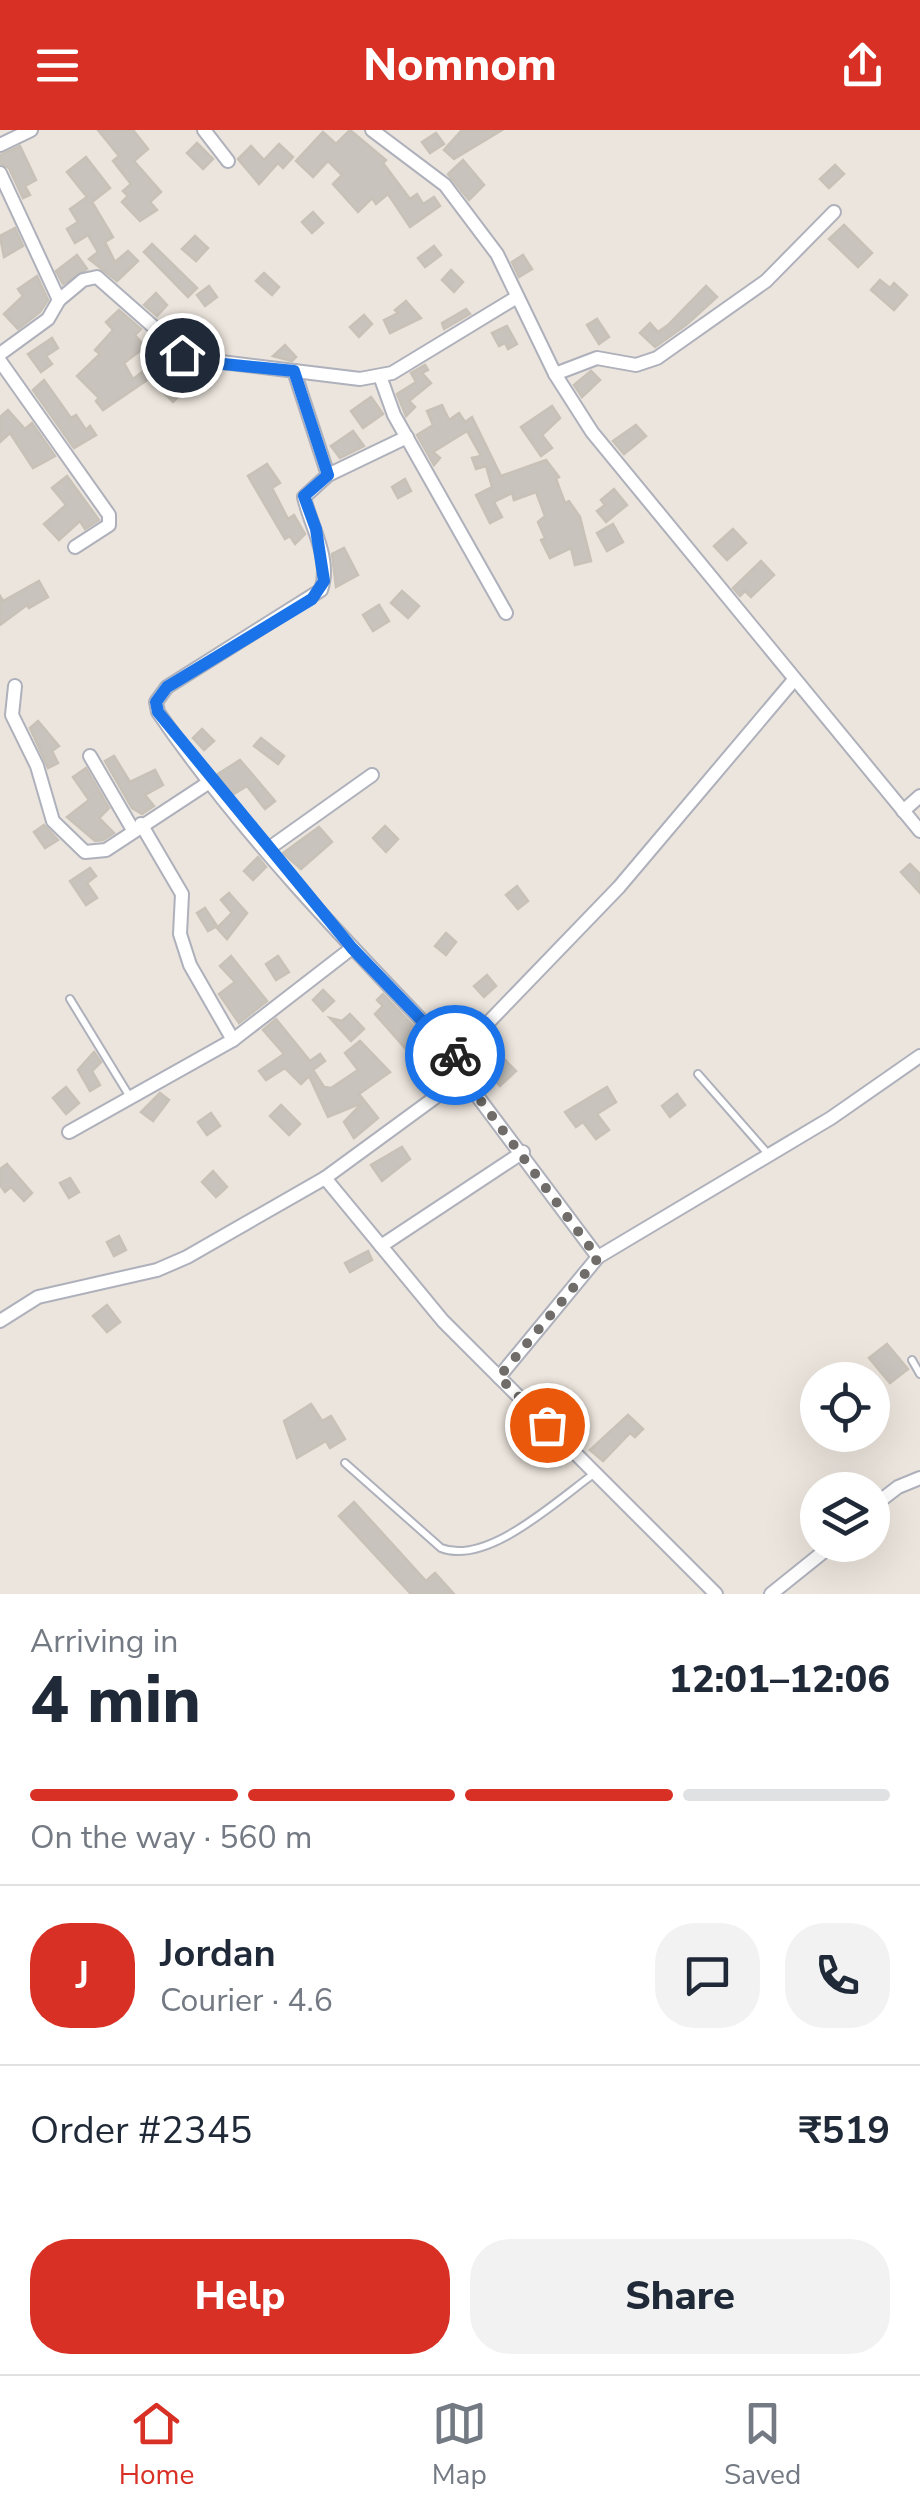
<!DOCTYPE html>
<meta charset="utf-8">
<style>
body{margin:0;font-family:"Nunito Sans",sans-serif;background:#f2f2f3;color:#1f2937;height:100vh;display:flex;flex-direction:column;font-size:38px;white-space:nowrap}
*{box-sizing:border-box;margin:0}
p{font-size:32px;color:#747a83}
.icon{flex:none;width:55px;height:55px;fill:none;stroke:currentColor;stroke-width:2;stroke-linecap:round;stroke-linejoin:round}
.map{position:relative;height:1464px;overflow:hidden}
.sheet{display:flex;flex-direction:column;background:#fff;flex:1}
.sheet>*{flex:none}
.buttons{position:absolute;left:800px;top:1232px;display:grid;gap:20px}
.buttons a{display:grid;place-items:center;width:90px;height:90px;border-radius:50%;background:#fff;box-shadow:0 10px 40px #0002;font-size:50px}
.pin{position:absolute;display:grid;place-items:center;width:85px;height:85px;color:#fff;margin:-42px;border:5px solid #fff;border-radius:50%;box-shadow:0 2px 10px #0007}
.courier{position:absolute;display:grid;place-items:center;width:100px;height:100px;margin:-50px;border:8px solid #1a73e8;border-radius:50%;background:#fff;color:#222;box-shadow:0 2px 12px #0007}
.head em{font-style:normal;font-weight:800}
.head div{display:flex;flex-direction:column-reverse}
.head{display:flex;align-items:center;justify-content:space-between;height:170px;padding:0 30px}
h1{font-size:65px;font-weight:800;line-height:75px}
.bar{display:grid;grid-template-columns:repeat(4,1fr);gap:15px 10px;align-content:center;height:120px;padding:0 30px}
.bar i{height:12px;border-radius:8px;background:#e0e1e3}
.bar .selected{background:#d93025}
.bar p{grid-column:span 4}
.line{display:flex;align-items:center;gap:25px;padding:0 30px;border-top:2px solid #e0e1e3}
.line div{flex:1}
.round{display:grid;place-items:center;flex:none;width:105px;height:105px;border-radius:40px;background:#f2f2f3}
.action{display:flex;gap:20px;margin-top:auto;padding:20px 30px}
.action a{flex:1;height:115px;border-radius:40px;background:#d93025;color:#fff;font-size:40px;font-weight:800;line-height:115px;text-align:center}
.action a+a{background:#f2f2f3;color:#1f2937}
header{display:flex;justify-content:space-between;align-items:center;height:130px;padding:0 30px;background:#d93025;color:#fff;font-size:45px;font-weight:800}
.tabs{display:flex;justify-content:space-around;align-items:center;height:140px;border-top:2px solid #e0e1e3;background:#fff;font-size:28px;color:#747a83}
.tabs a{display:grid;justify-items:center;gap:5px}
.tabs .selected{color:#d93025}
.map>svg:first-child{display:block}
.building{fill:#c8c3bc;stroke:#c8c1b7;stroke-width:2.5}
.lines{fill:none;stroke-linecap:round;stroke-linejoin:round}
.service-casing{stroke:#aeb1bb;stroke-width:10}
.minor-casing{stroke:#aeb1bb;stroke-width:16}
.service{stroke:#fff;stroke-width:6}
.minor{stroke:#fff;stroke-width:12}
.done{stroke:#6f6c69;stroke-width:10;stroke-dasharray:0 18}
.route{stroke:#1a73e8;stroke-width:12}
</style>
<header><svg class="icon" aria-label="menu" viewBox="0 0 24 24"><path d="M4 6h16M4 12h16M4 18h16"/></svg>Nomnom<svg class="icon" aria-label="share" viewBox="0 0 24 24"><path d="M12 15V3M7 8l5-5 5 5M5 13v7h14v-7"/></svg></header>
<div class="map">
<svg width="920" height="1464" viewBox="0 0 920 1464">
<rect width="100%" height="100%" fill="#ece5dd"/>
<g class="building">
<path d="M98 0H133L148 19 134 31 161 62 150 72 157 80 140 91 122 72 128 66 123 61 131 54 113 31 119 26Z"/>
<path d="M350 0 386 30 383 33 410 69 417 64 423 74 434 67 440 76 410 97 388 64 376 74 372 68 358 82 333 54 342 45 328 31 313 47 296 31 323 2 336 14Z"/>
<path d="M462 0H502L454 29 444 20Z"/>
<path d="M436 3 444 14 430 23 422 12Z"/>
<path d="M197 13 213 29 203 39 187 23Z"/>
<path d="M279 14 293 27 283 38 278 33 259 54 238 29 251 16 264 30Z"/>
<path d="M20 16 36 50 25 56 30 65 23 68 9 38 0 33V25Z"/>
<path d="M86 27 110 58 92 72 113 107 105 112 115 132 128 121 138 131 117 151 89 129 98 122 88 105 75 113 67 99 78 92 70 79 87 67 67 42Z"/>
<path d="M463 30 484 55 469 70 448 44Z"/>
<path d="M835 35 844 44 829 58 820 49Z"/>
<path d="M313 82 323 93 312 103 302 92Z"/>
<path d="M844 95 872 123 858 137 829 109Z"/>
<path d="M15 98 23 116 4 127 0 106Z"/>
<path d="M195 106 208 118 196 131 182 119Z"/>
<path d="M152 114 197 158 188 167 144 122Z"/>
<path d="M434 116 441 125 425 137 418 128Z"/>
<path d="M77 125 87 139 63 154 56 141Z"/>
<path d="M523 125 532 139 519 147 512 132Z"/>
<path d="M451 140 463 152 454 162 442 150Z"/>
<path d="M264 143 279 157 272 165 256 151Z"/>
<path d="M37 146 48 170 40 182 18 199 4 184 23 166 18 159Z"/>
<path d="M880 150 890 158 894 153 907 165 894 180 871 160Z"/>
<path d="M209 156 217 167 205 176 197 165Z"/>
<path d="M706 156 717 167 686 195 655 217 640 203 650 193 658 202 668 195Z"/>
<path d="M156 163 167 175 157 186 144 175Z"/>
<path d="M406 171 421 188 390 203 384 190 398 183 395 180Z"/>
<path d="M466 179 470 184 444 199 442 193Z"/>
<path d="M119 180 141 199 135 205 145 217 124 233 133 249 153 234 159 242 103 280 96 271 99 268 77 246 100 224 95 220 113 200 106 192Z"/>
<path d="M364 185 372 194 359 207 350 197Z"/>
<path d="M597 189 609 207 599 214 587 195Z"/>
<path d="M507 196 517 214 508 219 505 213 499 216 492 203Z"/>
<path d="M52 208 58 218 46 226 52 234 41 242 28 224Z"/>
<path d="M285 215 296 227 292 231 273 226Z"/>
<path d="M425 235 428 240 422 243 431 253 409 271 415 277 406 286 397 264 416 252 411 243Z"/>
<path d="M591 241 600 250 582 267 574 255Z"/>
<path d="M181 243 193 252 173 272 162 261Z"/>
<path d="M44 250 71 288 76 285 86 300 90 296 96 305 74 318 33 260Z"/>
<path d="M371 267 383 284 363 298 351 281Z"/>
<path d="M442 275 449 290 459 283 465 292 472 287 501 346 546 330 559 347 556 349 565 373 569 371 580 387 591 431 575 435 571 418 550 428 541 410 545 408 538 392 545 386 536 362 514 370 512 363 494 372 502 387 490 393 476 365 492 357 486 336 476 339 472 328 481 326 467 301 433 322 440 328 434 335 417 305 433 295 427 281Z"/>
<path d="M552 276 560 288 542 305 552 318 541 326 521 297Z"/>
<path d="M8 280 25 299 32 293 55 326 33 338 10 303 0 312V287Z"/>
<path d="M636 295 646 306 624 324 613 311Z"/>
<path d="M353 301 364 316 340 328 331 316Z"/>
<path d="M267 334 280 353 272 358 288 389 294 385 305 404 295 414 290 406 285 409 248 346Z"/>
<path d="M67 346 99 390 85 399 80 391 59 410 44 394 66 375 52 358Z"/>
<path d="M405 349 411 361 398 368 392 357Z"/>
<path d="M614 359 627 375 606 392 597 381 605 375 601 370Z"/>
<path d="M613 394 623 412 607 421 597 403Z"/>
<path d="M733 399 746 413 727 430 714 416Z"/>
<path d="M344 418 358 445 336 457 332 424Z"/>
<path d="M761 431 774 445 751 467 745 461 740 466 733 458Z"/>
<path d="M39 451 48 467 29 478 27 475 0 495V466L3 471Z"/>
<path d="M402 461 419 476 408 488 391 473Z"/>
<path d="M379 475 389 491 373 501 363 485Z"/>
<path d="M38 591 59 616 52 621 58 633 48 638 30 598Z"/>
<path d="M202 599 214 611 204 620 193 608Z"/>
<path d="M261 608 284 626 278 634 254 616Z"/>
<path d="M114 626 130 652 155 640 163 655 145 665 154 676 142 684 132 678 105 631Z"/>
<path d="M240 630 275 671 265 679 247 656 232 665 221 650 218 644Z"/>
<path d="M86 638 109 678 99 688 114 703 103 710 95 711 67 687 89 670 73 647Z"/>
<path d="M44 695 58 710 45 718 34 702Z"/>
<path d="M385 696 398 709 386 722 373 708Z"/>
<path d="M319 697 332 712 301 739 283 723Z"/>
<path d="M258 727 266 737 253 750 244 741Z"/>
<path d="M910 734 920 744V763L901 742Z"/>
<path d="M90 738 96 746 87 753 97 768 86 775 70 751Z"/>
<path d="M517 756 528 771 518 779 506 765Z"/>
<path d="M229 763 247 783 227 809 217 798 232 783 221 770Z"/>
<path d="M205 778 217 796 208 801 197 783Z"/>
<path d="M446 803 456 812 446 825 435 816Z"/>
<path d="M231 826 267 871 239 893 219 864 235 852 220 836Z"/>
<path d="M278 826 289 842 276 850 266 834Z"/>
<path d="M487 845 496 856 484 867 474 856Z"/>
<path d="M323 860 334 871 323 881 313 870Z"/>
<path d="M383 864 421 904 415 911 422 918 413 927 375 884 383 876 377 870Z"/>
<path d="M463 881 472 890 456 905 448 896Z"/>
<path d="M350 884 364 899 351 911 330 888 342 891Z"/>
<path d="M276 889 310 931 320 924 325 931 313 940 324 957 331 958 358 940 345 923 360 911 390 942 359 964 378 988 354 1008 344 992 362 973 328 987 309 946 301 954 285 938 266 950 259 941 284 924 263 900Z"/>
<path d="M94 922 101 932 92 941 100 955 90 961 78 940Z"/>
<path d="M504 929 516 941 500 956 489 943Z"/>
<path d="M441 934 450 944 432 957 425 949Z"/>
<path d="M66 957 79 973 66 984 53 968Z"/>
<path d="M607 957 616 972 597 984 609 1000 596 1009 583 992 576 997 565 982Z"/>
<path d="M160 963 169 970 153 991 141 982Z"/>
<path d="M677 964 685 975 670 987 662 976Z"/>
<path d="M281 975 300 994 289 1005 270 986Z"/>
<path d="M211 983 220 996 207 1005 198 992Z"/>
<path d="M402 1017 410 1029 382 1051 371 1035Z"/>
<path d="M7 1034 32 1063 24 1071 11 1057 5 1062 0 1055V1039Z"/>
<path d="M213 1041 227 1057 216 1067 202 1052Z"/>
<path d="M70 1048 79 1062 69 1068 60 1053Z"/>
<path d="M119 1106 126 1120 114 1126 107 1112Z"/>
<path d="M368 1121 372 1130 350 1142 345 1133Z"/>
<path d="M107 1175 120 1192 107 1202 93 1186Z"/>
<path d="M887 1214 908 1239 890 1253 869 1228Z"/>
<path d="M311 1274 322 1291 331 1286 345 1309 330 1318 326 1311 297 1328 284 1291Z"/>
<path d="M628 1285 643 1299 635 1307 630 1303 603 1331 590 1320Z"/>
<path d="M354 1372 426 1451 435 1443 454 1464H411L339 1386Z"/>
</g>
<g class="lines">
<defs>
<g id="service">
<path d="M70 869 130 967"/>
<path d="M698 944 769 1025"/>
<path d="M912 1230 920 1244"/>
<path d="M345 1333 441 1418C488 1436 557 1370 595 1343"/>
</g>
<g id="minor">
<path d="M204 0 228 31"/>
<path d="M372 0 445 55 497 124 555 244 592 302 920 701"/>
<path d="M0 15 31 0"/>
<path d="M0 43 59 170 48 189 0 224"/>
<path d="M59 170 83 150 97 147 189 228 360 249 392 243 517 167"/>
<path d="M0 231 109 385V395L75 417"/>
<path d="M294 241 328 345"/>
<path d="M555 244 597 228 636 235 657 228 766 151 834 82"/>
<path d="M380 246 394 285 506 483"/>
<path d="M407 307 328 345 304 367C310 395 332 429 321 460L167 557 156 572 158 582C243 706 351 817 456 926"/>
<path d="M15 556 12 585 37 636 53 691 85 722 106 720 211 651"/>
<path d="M90 626 133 700"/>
<path d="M903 681 920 666"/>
<path d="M141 694 182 764 180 804 190 835 233 910"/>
<path d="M268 719 372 645"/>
<path d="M463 947 598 1127 831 988 920 926"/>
<path d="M69 1002 233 910 352 818"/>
<path d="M325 1048 443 1191 716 1464"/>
<path d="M381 1116 523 1022"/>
<path d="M0 1191 38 1167 157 1140 187 1127 325 1048 463 947 456 926 619 757 793 551"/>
<path d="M499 1247 598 1127"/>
<path d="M872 1377 898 1357 920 1348"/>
<path d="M771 1464 832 1415"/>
</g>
</defs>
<use href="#service" class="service-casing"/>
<use href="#minor" class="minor-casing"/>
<use href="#service" class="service"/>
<use href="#minor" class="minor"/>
</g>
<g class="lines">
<path class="done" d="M455 925 463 947 598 1128 499 1247 547 1295"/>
<path class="route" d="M182 225 204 232 294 241 328 345 304 366 316 399 324 451 312 469 167 557 156 572 158 582 352 818 455 925"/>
</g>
</svg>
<div class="buttons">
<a><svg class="icon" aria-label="locate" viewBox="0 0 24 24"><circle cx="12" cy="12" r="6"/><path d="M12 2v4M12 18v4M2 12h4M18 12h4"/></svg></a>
<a><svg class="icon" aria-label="layers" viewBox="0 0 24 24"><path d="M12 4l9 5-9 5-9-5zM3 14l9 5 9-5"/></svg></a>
</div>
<div class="pin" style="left:547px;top:1295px;background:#ea580c"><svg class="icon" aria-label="bag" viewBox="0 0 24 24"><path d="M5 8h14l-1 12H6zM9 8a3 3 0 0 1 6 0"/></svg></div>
<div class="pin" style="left:182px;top:225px;background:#1f2937"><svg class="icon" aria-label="home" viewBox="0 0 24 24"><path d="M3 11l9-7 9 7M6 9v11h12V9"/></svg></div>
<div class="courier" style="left:455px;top:925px"><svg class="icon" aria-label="bike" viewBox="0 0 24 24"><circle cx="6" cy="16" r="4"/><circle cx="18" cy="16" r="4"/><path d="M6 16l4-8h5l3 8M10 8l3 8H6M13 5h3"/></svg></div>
</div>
<section class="sheet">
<div class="head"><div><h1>4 min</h1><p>Arriving in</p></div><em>12:01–12:06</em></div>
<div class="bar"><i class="selected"></i><i class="selected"></i><i class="selected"></i><i></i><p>On the way · 560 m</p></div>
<div class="line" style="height:180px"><b class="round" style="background:#d93025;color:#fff">J</b><div><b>Jordan</b><p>Courier · 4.6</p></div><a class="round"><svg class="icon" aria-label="chat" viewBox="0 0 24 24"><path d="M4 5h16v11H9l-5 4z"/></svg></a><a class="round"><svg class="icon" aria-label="phone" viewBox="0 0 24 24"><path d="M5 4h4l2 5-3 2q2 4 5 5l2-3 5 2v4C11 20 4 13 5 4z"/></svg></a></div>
<div class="line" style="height:130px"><div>Order #2345</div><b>₹519</b></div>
<div class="action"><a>Help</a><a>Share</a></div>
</section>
<nav class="tabs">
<a class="selected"><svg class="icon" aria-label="home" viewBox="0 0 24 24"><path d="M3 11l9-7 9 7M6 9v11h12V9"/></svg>Home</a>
<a><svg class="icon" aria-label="map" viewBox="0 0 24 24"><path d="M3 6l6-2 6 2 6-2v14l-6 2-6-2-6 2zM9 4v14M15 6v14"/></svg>Map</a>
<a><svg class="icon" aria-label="saved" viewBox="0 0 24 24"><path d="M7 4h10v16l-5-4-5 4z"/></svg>Saved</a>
</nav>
